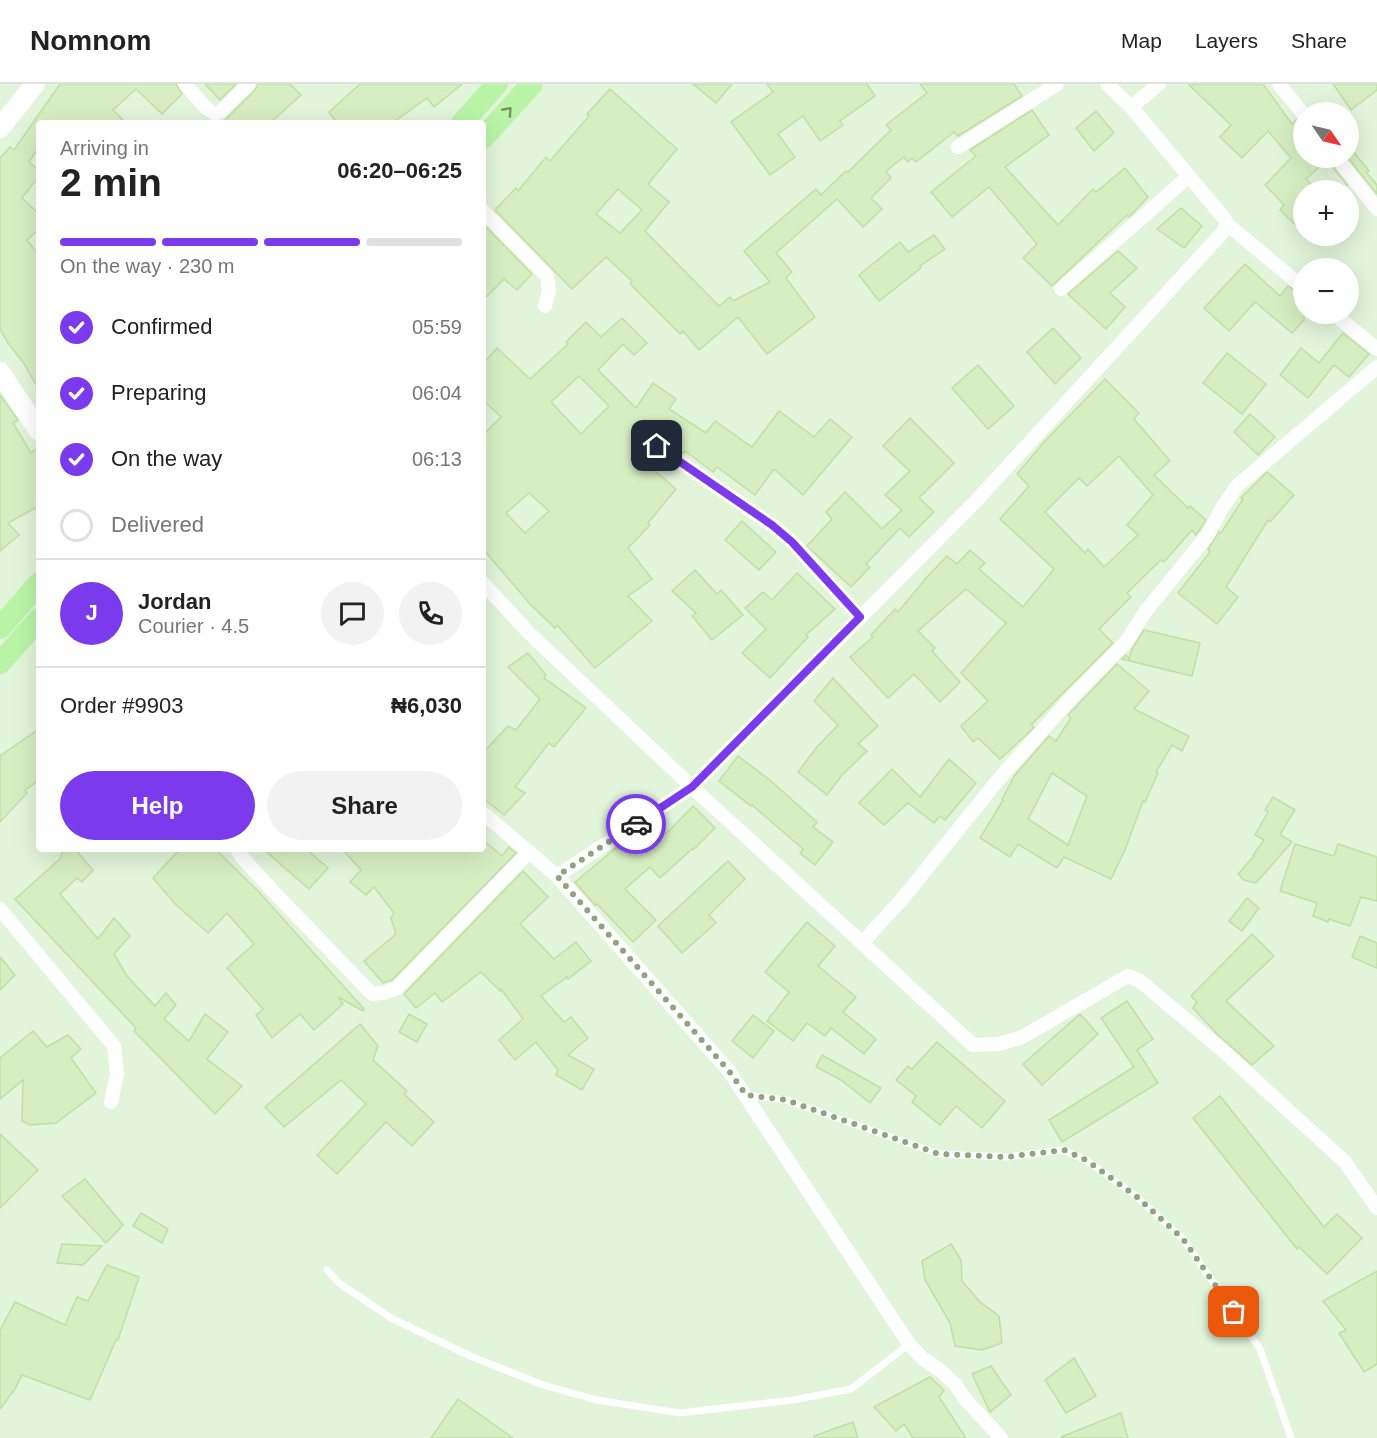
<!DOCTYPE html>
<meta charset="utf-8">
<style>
body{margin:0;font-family:Arial,sans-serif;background:#f2f2f2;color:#222;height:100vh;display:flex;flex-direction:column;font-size:22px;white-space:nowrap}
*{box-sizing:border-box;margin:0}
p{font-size:20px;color:#767676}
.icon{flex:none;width:33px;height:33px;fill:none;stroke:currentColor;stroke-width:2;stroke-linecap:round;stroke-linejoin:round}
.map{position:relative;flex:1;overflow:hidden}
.drawer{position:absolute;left:36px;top:36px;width:450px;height:732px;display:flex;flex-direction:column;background:#fff;border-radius:6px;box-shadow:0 6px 24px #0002}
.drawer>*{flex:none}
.needle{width:39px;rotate:124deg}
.tools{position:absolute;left:1293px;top:18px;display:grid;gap:12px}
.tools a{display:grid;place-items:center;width:66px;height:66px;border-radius:50%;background:#fff;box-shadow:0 6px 24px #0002;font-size:30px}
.pin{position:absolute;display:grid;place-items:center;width:51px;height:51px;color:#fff;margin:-26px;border-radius:12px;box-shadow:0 3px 9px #0006}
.courier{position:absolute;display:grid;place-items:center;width:60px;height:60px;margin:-30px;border:4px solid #7c3aed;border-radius:50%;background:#fff;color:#222;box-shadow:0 2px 8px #0007}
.headline em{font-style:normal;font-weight:600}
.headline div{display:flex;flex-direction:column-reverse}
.headline{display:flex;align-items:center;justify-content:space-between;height:102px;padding:0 24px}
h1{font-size:39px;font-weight:600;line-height:45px}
.bar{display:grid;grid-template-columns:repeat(4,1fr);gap:9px 6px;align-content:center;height:72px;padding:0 24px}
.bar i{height:8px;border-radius:4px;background:#e0e0e0}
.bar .active{background:#7c3aed}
.bar p{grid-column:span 4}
.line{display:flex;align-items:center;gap:15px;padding:0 24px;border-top:2px solid #e0e0e0}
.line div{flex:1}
.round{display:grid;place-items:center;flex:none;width:63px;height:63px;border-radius:32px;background:#f2f2f2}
ol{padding:0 24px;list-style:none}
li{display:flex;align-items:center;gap:18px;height:66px}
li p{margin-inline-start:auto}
li .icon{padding:6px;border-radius:50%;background:#7c3aed;color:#fff;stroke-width:4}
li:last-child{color:#767676}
li i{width:33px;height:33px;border:3px solid #e0e0e0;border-radius:50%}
.primary-button{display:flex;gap:12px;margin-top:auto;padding:12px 24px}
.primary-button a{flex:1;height:69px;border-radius:36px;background:#7c3aed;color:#fff;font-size:24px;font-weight:600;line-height:69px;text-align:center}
.primary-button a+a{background:#f2f2f2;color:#222}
header{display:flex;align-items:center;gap:36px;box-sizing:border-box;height:84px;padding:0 30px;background:#fff;border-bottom:2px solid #e0e0e0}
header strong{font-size:28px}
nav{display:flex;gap:33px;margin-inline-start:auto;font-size:21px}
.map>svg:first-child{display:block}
.residential{fill:#e2f4da;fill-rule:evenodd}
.building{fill:#d7eec2;stroke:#c1dfa4;stroke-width:1.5;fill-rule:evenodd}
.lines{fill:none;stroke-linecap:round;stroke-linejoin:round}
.lane{stroke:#fff;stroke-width:7}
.street{stroke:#fff;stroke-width:14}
.secondary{stroke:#fff;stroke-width:20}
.primary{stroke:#b9f4a7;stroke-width:22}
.oneway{stroke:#779364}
.done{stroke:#92a384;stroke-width:6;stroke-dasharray:0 10.8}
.route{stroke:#7c3aed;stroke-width:8}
</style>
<header>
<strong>Nomnom</strong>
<nav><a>Map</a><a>Layers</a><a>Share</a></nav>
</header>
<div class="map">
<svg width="1377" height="1354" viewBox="0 0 1377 1354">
<rect width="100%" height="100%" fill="#edfbe9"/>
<path class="residential" d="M0 0H1377V1354H0ZM1304 28H1348V74H1304ZM39 39H483V765H39ZM1304 106H1348V152H1304ZM1304 184H1348V230H1304Z"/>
<g class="building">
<path d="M60 0H176L182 10 162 30 136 5 113 26 126 39H39V63L29 78 39 87V92L22 114 39 130V145L27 156 39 172V306L23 278 8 259 0 245V74L10 63 14 66Z"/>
<path d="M205 0H236L220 16Z"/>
<path d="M258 0H290L301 11 270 39H222L255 6Z"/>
<path d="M360 0H462L434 23 427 14 392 39H337L329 28Z"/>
<path d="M693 0H732L716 19Z"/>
<path d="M767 0H867L875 12 840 37 843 41 820 57 803 32 778 50 795 73 770 91 731 38 773 8Z"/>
<path d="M920 0H1014L1022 12 958 52 954 48 916 78 912 74 908 78 904 73 886 87 891 94 871 114 882 125 863 143 837 115 776 169 792 188 786 194 815 233 767 270 738 233 699 266 683 247 680 250 630 200 632 197 606 173 572 205 495 126 516 104 518 107 546 73 550 77 589 32 587 30 610 5 677 65 648 100 669 118 645 147 719 222 730 213 733 217 770 198 744 167 816 105 821 111 846 87 848 88 891 46 886 41 927 9ZM618 105 642 126 620 149 596 130Z"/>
<path d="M1188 0H1263L1292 40 1296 36 1304 40V74H1328L1330 80 1348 102 1327 76 1306 95 1317 106H1304V149L1280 126 1284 121 1265 101 1291 74 1268 47 1242 74 1220 53 1231 41Z"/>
<path d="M1333 0H1377V6L1351 26Z"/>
<path d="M1032 26 1049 51 1005 83 1058 141 1093 105 1096 108 1125 84 1148 113 1133 129 1129 133 1127 131 1052 202 1023 174 1037 160 989 103 952 133 931 108 976 72 970 66Z"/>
<path d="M1096 27 1114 49 1094 67 1076 44Z"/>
<path d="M1352 66 1369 87 1366 88 1377 101V110L1348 74V69Z"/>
<path d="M1181 124 1202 142 1184 164 1157 145Z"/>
<path d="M483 140 532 190 517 206 504 195 483 216Z"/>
<path d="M934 151 945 165 920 182 921 184 879 217 859 191 900 158 908 168Z"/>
<path d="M1118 167 1137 184 1110 209 1125 223 1106 245 1068 210Z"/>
<path d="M1245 180 1280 212 1288 202 1304 213V236L1292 249 1255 218 1229 247 1204 224Z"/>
<path d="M622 234 647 259 634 271 623 260 598 286 636 324 653 299 676 315 669 325 706 349 715 337 752 363 779 327 814 353 830 335 852 353 803 411 774 385 755 411 717 383 713 388 685 367 683 369 656 352 650 356 638 372 676 405 648 439 650 441 628 464 652 495 628 512 652 537 595 584 557 541 555 544 530 520 483 465V351L501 333 483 316V280L497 264 530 295 568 260 566 258 586 238 601 253ZM579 292 609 322 581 350 551 318ZM529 409 549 427 525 449 506 429Z"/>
<path d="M1053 244 1081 274 1055 300 1027 268Z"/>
<path d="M1343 249 1369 270 1349 293 1334 281 1308 314 1280 291 1301 264 1319 279Z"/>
<path d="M1227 269 1266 300 1242 330 1203 299Z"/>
<path d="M978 281 1014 322 988 345 952 304Z"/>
<path d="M1105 295 1139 329 1134 335 1170 377 1154 391 1188 424 1190 422 1206 436 1196 451 1192 446 1164 478 1161 476 1127 509 1131 513 1099 545 1113 559 1031 641 1034 643 1025 652 1000 675 978 654 973 658 961 642 988 617 961 589 1006 539 966 505 918 547 935 564 932 567 960 598 940 618 914 590 888 614 850 573 873 553 871 551 895 525 898 528 927 493 947 472 957 480 970 466 985 479 979 485 1023 523 1054 485 1000 435 1029 402 1017 390 1044 358ZM1119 372 1153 411 1127 441 1138 451 1104 483 1088 465 1085 469 1045 428 1079 394 1087 402Z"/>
<path d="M0 311 18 336 13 339 31 369 39 363V422L8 439 19 451 0 467Z"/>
<path d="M1250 330 1275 353 1258 371 1234 348Z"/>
<path d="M910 334 954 379 919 414 934 428 909 453 900 444 866 480 870 483 851 503 807 462 832 435 826 428 845 408 882 445 902 426 885 411 910 387 883 362Z"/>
<path d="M1267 388 1294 411 1270 438 1268 436 1226 503 1238 513 1217 540 1178 509 1210 468 1208 465 1219 448 1221 449 1243 415 1241 414Z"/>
<path d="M742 437 776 468 759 486 725 456Z"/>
<path d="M695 486 717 510 721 506 743 531 712 556 692 532 696 529 672 507Z"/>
<path d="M797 489 835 525 806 551 808 553 770 594 742 569 766 545 745 524 763 508 772 516Z"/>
<path d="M1144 546 1200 559 1192 592 1122 575 1126 571 1129 575 1132 565Z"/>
<path d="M528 569 546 591 544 594 586 624 554 663 549 659 515 703 525 709 504 731 483 714V669L508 642 516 646 540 615 508 583Z"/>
<path d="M1117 580 1149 607 1134 625 1189 652 1182 667 1172 661 1156 688 1158 689 1145 718 1143 717 1125 766 1111 795 1064 773 1057 784 1018 760 1010 773 980 754 1003 716 1002 715 1015 691 1049 652 1056 657 1071 634 1068 631ZM1052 689 1087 712 1068 761 1028 735Z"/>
<path d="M833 594 878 642 858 660 867 667 842 691 827 711 798 688 816 664 838 641 814 617Z"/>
<path d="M39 645V696L25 706 27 709 0 738V672Z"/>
<path d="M738 672 771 697 817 738 813 743 833 758 815 781 800 769 803 765 752 721 751 722 719 697Z"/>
<path d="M949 675 976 699 945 736 940 732 934 739 908 719 884 741 859 719 892 685 920 713Z"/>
<path d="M1273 713 1295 726 1280 750 1292 758 1256 799 1244 796 1238 790 1254 772 1253 771 1264 756 1255 751 1268 728 1265 726Z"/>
<path d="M693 722 715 744 693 766 692 765 660 794 650 783 625 805 656 836 633 858 597 820 595 821 575 798 616 764 618 763 620 765 656 738 666 750Z"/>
<path d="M483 756 502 772 509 763 516 769 392 896 383 899 364 877 396 850 391 834 394 829 374 803 366 811 350 798 361 786 342 765H483Z"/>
<path d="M1295 760 1334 772 1338 760 1377 773V817L1361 813 1350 842 1329 835 1328 838 1313 832 1317 819 1280 807Z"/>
<path d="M63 765H75L93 786 82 798 77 794 60 810 98 855 114 834 130 852 114 870 127 892 155 922 166 909 176 921 164 935 189 957 205 930 228 948 207 975 242 1002 215 1030 134 947 136 944 15 815 60 775Z"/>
<path d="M180 765H215L259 808 364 925 363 927 338 913 343 920 314 946 300 930 272 954 256 931 263 925 227 884 254 860 227 829 208 849 175 820 153 794Z"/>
<path d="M263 765H306L328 784 309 805Z"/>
<path d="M728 777 745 795 709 831 716 839 682 869 658 842Z"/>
<path d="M523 787 548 813 520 840 554 875 576 858 591 877 568 895 567 893 541 912 564 938 571 933 588 954 568 971 594 985 582 1006 556 991 558 986 536 958 515 976 499 956 523 935 501 905 500 907 481 888 442 918 435 909 416 924 404 910Z"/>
<path d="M1247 814 1259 824 1242 847 1229 837Z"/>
<path d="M807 838 835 862 818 882 856 913 843 928 876 955 864 970 831 944 825 952 807 939 793 957 767 937 789 908 765 888Z"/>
<path d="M1252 850 1274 872 1226 917 1274 962 1252 981 1217 950 1193 924 1197 918 1191 912Z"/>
<path d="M1360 852 1377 859V884L1352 873Z"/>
<path d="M0 873 15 891 0 906Z"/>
<path d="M1127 917 1153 955 1137 966 1158 999 1062 1058 1049 1036 1134 983 1101 934Z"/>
<path d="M409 930 427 940 417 958 399 948Z"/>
<path d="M1080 930 1098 950 1042 1001 1023 980Z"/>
<path d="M753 931 774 947 753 974 732 957Z"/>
<path d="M360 940 378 962 373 976 407 1007 404 1010 434 1038 412 1062 386 1038 337 1090 317 1071 366 1020 341 996 284 1043 265 1023Z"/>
<path d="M33 947 47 963 68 951 81 965 71 974 96 1009 56 1039 30 1041 22 1037 23 996 0 1015V974Z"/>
<path d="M937 958 1005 1017 982 1044 956 1022 940 1041 912 1018 916 1012 896 996 908 982 912 985Z"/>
<path d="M822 971 881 1004 870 1019 841 996 816 983Z"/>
<path d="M1220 1012 1324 1143 1337 1130 1362 1154 1327 1190 1299 1163 1297 1165 1193 1034Z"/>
<path d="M0 1050 38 1086 0 1124Z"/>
<path d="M85 1095 123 1141 106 1159 62 1112Z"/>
<path d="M141 1129 168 1145 162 1159 133 1142Z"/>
<path d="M62 1160 102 1162 83 1181 57 1179Z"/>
<path d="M951 1160 961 1176 962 1197 980 1218 999 1232 1002 1259 982 1266 955 1262 950 1239 925 1196 922 1177Z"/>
<path d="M107 1181 139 1193 118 1256H116L90 1316 22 1291 15 1305 0 1325V1246L15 1218 65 1241 77 1213 88 1217Z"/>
<path d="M1377 1187V1280L1364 1288 1339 1249 1346 1246 1323 1217Z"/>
<path d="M1074 1274 1096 1312 1066 1329 1045 1296Z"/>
<path d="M991 1282 1011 1311 990 1328 972 1290Z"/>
<path d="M930 1293 944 1306 939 1313 966 1354H913L904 1340 896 1347 874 1323Z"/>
<path d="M458 1315 513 1354H431Z"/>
<path d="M1121 1329 1128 1354H1061V1353Z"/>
<path d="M853 1338 858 1354H814V1352Z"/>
</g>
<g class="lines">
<g class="lane">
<path d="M746 1011 786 1016 939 1070 1007 1073 1063 1066 1086 1076 1136 1112 1183 1155 1260 1265 1291 1354"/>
<path d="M327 1186 339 1199 391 1234 470 1272 543 1301 597 1316 680 1329 793 1316 851 1305 909 1260"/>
</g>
<g class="street">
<path d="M185 0 206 24 215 30 220 28 249 0"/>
<path d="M1279 0 1304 31"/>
<path d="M1131 23 1159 0"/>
<path d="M958 63 1057 0"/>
<path d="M1337 74 1377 125"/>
<path d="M483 127 547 192 549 207 545 222"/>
<path d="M1227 140 1304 204"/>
<path d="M1061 205 1189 92"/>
<path d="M1334 230 1377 265"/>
<path d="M657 362 772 441 792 458 860 533"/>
<path d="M483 499 528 548 692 703 973 961 999 960 1022 953 1128 892 1140 897 1221 965 1345 1078 1377 1124"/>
<path d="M483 729 557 792 692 703 976 417 1222 149 1227 140 1224 134 1131 23 1107 0"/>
<path d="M237 765 241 772 269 803 372 910 383 909 397 904 529 768"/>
<path d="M557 792 729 987 909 1260 923 1275 940 1286 955 1300 965 1315 1001 1354"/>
<path d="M0 825 114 962 117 990 111 1018"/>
<path d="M862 859 903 814 998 696 1073 612 1126 558 1145 528 1207 452 1222 424 1237 402 1377 283"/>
</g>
<g class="secondary">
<path d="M0 44 35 0"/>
<path d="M0 288 39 347"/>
</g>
<g class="primary">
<path d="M462 39 497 0"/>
<path d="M483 54 532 0"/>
<path d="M0 544 39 499"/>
<path d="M0 579 39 535"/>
</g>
</g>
<defs><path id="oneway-chevron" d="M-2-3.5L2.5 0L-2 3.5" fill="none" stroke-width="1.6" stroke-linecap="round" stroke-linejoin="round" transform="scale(1.5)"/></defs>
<use class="oneway" href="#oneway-chevron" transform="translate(508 27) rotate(-48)"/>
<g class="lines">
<path class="done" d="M636 740 557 792 729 987 746 1011 786 1016 939 1070 1006 1073 1064 1066 1086 1076 1136 1112 1183 1155 1234 1228"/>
<path class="route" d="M636 740 692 703 860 533 792 458 772 441 657 362"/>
</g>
</svg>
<div class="tools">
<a><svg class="needle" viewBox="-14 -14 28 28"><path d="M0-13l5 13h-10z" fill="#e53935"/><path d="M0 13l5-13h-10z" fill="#767676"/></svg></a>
<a>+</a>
<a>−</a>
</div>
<div class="pin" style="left:1234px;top:1228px;background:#ea580c"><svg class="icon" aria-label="bag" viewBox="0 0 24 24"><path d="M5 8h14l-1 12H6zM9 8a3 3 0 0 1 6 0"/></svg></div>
<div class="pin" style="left:657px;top:362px;background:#1f2937"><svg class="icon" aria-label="home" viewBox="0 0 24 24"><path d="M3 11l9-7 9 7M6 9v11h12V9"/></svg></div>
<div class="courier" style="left:636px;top:740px"><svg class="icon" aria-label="car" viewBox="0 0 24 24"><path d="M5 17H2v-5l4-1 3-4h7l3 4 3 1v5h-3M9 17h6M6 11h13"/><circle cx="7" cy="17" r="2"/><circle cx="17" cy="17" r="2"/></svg></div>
<section class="drawer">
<div class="headline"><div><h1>2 min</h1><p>Arriving in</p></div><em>06:20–06:25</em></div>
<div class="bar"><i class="active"></i><i class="active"></i><i class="active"></i><i></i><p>On the way · 230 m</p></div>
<ol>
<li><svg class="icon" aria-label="check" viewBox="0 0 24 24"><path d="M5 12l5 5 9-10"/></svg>Confirmed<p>05:59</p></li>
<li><svg class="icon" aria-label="check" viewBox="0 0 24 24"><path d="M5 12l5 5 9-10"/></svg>Preparing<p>06:04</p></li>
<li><svg class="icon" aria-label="check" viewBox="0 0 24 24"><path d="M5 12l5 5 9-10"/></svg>On the way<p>06:13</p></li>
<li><i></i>Delivered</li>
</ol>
<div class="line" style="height:108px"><b class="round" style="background:#7c3aed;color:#fff">J</b><div><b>Jordan</b><p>Courier · 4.5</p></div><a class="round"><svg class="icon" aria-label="chat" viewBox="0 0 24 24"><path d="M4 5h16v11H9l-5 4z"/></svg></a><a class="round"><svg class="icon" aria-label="phone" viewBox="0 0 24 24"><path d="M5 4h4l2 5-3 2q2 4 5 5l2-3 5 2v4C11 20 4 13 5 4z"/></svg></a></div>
<div class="line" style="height:78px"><div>Order #9903</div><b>₦6,030</b></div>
<div class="primary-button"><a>Help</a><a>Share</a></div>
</section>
</div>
